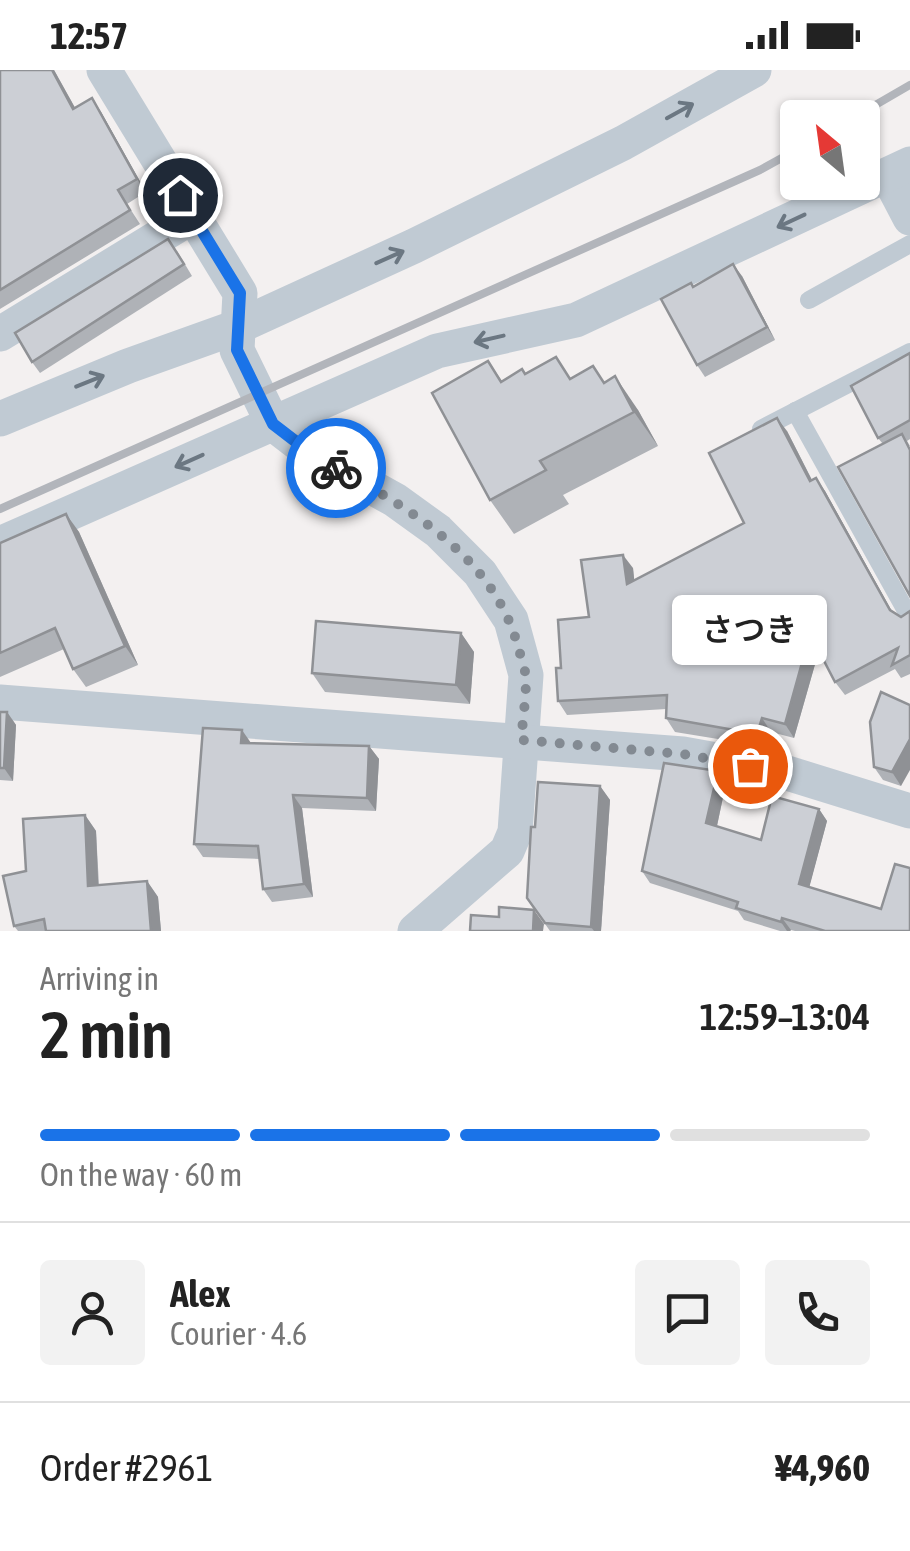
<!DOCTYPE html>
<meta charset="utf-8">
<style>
body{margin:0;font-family:"Asap Condensed","Noto Sans JP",sans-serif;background:#f2f2f2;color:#222;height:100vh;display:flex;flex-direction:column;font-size:38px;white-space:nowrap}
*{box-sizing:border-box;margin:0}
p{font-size:32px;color:#767676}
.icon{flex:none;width:55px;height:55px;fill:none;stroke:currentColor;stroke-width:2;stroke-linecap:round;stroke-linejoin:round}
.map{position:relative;height:861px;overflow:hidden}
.details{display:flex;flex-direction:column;background:#fff;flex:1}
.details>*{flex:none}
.needle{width:65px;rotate:331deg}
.controls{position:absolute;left:780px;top:30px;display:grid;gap:20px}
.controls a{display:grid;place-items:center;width:100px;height:100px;border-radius:10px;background:#fff;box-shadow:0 2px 8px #0004;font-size:50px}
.pin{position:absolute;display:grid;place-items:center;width:85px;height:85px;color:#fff;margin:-42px;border:5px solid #fff;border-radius:50%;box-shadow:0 2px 10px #0007}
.courier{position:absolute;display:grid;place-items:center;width:100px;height:100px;margin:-50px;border:8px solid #1a73e8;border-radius:50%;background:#fff;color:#222;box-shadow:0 2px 12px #0007}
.bubble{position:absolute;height:70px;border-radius:10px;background:#fff;box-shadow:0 2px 8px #0004;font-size:32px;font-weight:600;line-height:70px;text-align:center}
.head em{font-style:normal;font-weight:600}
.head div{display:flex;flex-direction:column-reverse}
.head{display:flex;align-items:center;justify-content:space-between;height:170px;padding:0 40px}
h1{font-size:65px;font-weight:600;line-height:75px}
.bar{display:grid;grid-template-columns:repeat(4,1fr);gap:15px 10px;align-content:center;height:120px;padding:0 40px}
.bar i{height:12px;border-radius:8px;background:#e0e0e0}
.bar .current{background:#1a73e8}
.bar p{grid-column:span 4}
.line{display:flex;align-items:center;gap:25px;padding:0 40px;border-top:2px solid #e0e0e0}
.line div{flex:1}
.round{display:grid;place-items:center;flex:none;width:105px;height:105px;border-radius:10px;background:#f2f2f2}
.status{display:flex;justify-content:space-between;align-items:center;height:70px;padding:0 50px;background:#fff;direction:ltr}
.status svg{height:28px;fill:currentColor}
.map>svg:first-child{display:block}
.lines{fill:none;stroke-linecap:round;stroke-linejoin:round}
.lane{stroke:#c0cad3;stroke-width:18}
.street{stroke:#c0cad3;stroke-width:35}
.rail{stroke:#b2b5bb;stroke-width:8}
.wall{fill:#afb2b7}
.shaded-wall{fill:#8f9195}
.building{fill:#cccfd5;stroke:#8f9195;stroke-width:2.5}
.oneway{stroke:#6b7782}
.done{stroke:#838a92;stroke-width:10;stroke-dasharray:0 18}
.route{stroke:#1a73e8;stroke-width:12}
</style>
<div class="status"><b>12:57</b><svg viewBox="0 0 49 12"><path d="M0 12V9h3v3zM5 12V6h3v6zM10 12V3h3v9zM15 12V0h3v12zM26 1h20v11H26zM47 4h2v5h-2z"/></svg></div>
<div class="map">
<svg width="910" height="861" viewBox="0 0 910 861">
<rect width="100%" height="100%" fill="#f3f0f0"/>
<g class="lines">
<g class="lane">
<path d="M809 230 910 174"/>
<path d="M795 341 910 548"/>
<path d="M761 359 910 282"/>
</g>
<g class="street">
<path d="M104 0 240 223 237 280 273 354 312 384 395 430 438 461 480 503 511 550 526 605 515 762 507 781 415 861"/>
<path d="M888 106 910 148"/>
<path d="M0 264 193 146"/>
<path d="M0 349 128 296 237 257 414 176 623 73 754 0"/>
<path d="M0 474 437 281 576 250 910 94"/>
<path d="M0 632 683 684 784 702 910 741"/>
</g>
<g class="rail">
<path d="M853 48 910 15"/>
<path d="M0 439 760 100 798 79"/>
</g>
</g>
<g class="wall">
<path d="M0 0H54L75 38 101 42 146 122 127 134 140 154 0 239Z"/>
<path d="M177 181 192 206 40 303 32 292Z"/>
<path d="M742 206 775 270 705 307 697 295 693 217Z"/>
<path d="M910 283V369L907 371 910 376 883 374 878 368Z"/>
<path d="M488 291 502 311 526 304 604 312 638 340 658 376 563 425 569 434 514 464 490 430Z"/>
<path d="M787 361 812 410 825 421 892 542 901 547 910 541V604L901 608 895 599 845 625 835 612 819 580 794 668 771 662 767 677 675 662 666 648V639L567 645 558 631 561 598 589 547 633 498 634 510 744 453Z"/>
<path d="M66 444 79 462 138 595 86 617 73 599 64 579 0 607V473Z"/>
<path d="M461 563 474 582 470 634 325 622 312 603Z"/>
<path d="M910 635 901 716 883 710 874 697Z"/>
<path d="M0 642H7L16 655 13 711 0 710Z"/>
<path d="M251 674 369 676 379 689 376 741 302 738 313 827 272 832 263 819 260 789 203 787 194 774Z"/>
<path d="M726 713 717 756 761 770 819 739 827 751 809 817 910 861H795L791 860 790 861H780L744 850 738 841 650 813 642 801Z"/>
<path d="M600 716 610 730 601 861H550L527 828Z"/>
<path d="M85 745 96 761 99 815 147 811 158 827 161 861H18L14 856 26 801Z"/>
</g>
<g class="shaded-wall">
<path d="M52 0H54L83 52 73 39Z"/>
<path d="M92 28 101 42 146 122 137 109Z"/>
<path d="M733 194 742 206 775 270 767 257Z"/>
<path d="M615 306 638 340 658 376 634 342Z"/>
<path d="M777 348 787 361 819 424 810 411Z"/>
<path d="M816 408 825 421 899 554 890 540Z"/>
<path d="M66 444 79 462 138 595 125 576Z"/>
<path d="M623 485 633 498 636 527 627 514Z"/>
<path d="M461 563 474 582 470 634 456 615Z"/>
<path d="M810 564 820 577 794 668 785 654Z"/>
<path d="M7 642 16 655 13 711 4 698Z"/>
<path d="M762 648 771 662 767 677 757 664Z"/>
<path d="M242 660 251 673H241Z"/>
<path d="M910 669V700L901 716 892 702Z"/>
<path d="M369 676 379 689 376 741 367 728Z"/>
<path d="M718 701 726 713 715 765 706 753Z"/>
<path d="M600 716 610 730 601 861H594L591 857Z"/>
<path d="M293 725 302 738 313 827 304 814Z"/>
<path d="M819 739 827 751 807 826 799 814Z"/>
<path d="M85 745 96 761 99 832 88 816Z"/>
<path d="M147 811 158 827 161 861H151Z"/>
<path d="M534 840 544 854 543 861H533Z"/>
<path d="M782 848 791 860 790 861H787L781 852Z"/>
</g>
<g class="building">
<path d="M0 0H52L73 39 92 28 137 109 118 120 130 140 0 220Z"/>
<path d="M168 169 184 194 32 292 15 263Z"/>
<path d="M733 194 767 257 697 295 661 229 691 213 693 217Z"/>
<path d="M910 283V350L878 368 851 316Z"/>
<path d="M556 287 570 309 593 296 604 313 615 306 634 342 540 391 546 400 490 430 432 323 488 291 501 312 522 299 525 304Z"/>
<path d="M777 348 810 411 816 408 890 540 901 547 910 541V585L892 595 898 578 835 612 810 564 785 654 762 648 757 664 666 648 667 625 558 631 556 598H561L558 550 589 547 581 490 623 485 627 514 744 453 709 383Z"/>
<path d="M902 364 910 380V526L838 397Z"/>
<path d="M66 444 125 576 73 599 55 558 0 583V473Z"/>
<path d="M316 551 461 563 456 615 312 603Z"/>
<path d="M881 622 910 635V669L892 702 874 697 870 652Z"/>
<path d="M0 642H7L4 698H0Z"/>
<path d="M203 658 242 660 241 673 369 676 367 728 293 725 304 814 263 819 258 776 194 774Z"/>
<path d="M664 693 718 701 706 753 761 770 772 726 819 739 799 814 881 839 895 794 910 798V861H825L782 848 781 852 736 838 738 832 642 801Z"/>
<path d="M538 712 600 716 591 857 545 853 527 828 531 757H535Z"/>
<path d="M85 745 88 816 147 811 151 861H46L44 849 14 856 3 806 26 801 23 749Z"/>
<path d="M499 837 534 840 533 861H470L471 845 499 847Z"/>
</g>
<defs><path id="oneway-shaft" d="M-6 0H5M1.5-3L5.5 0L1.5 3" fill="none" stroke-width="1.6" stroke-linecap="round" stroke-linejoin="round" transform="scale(2.5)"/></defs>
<g class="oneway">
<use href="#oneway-shaft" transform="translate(680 41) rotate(-29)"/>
<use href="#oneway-shaft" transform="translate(791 151) rotate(155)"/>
<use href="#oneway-shaft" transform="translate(390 187) rotate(-24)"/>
<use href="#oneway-shaft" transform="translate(489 269) rotate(167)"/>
<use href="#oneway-shaft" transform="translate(90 311) rotate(-22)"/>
<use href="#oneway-shaft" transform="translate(189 391) rotate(156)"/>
</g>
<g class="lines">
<path class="done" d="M336 398C411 439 495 489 518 577 521 587 525 598 526 608 526 628 523 649 521 670L682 684 750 696"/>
<path class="route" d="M180 125 240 223 237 280 273 354 312 384 336 398"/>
</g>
</svg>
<div class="controls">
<a><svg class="needle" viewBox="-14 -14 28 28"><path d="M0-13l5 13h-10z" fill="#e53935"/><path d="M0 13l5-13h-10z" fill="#767676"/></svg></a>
</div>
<div class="pin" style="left:750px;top:696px;background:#ea580c"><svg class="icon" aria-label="bag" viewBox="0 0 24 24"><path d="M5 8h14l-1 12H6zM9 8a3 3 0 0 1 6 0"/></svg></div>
<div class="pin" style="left:180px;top:125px;background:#1f2937"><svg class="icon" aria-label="home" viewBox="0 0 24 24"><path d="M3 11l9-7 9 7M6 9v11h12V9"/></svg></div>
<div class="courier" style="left:336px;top:398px"><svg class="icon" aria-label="bike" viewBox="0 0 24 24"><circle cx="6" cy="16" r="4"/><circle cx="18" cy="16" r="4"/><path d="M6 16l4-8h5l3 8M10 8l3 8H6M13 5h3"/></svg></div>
<div class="bubble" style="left:672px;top:525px;width:155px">さつき</div>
</div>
<section class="details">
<div class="head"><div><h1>2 min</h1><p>Arriving in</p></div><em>12:59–13:04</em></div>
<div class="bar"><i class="current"></i><i class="current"></i><i class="current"></i><i></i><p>On the way · 60 m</p></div>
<div class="line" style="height:180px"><a class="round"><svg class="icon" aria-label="person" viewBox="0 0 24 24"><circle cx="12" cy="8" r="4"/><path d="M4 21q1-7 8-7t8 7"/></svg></a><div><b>Alex</b><p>Courier · 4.6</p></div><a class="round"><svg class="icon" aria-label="chat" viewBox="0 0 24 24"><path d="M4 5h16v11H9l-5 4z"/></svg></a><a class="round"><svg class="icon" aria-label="phone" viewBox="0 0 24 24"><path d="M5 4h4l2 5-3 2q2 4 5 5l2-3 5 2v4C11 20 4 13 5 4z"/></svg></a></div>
<div class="line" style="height:130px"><div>Order #2961</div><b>¥4,960</b></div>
</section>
